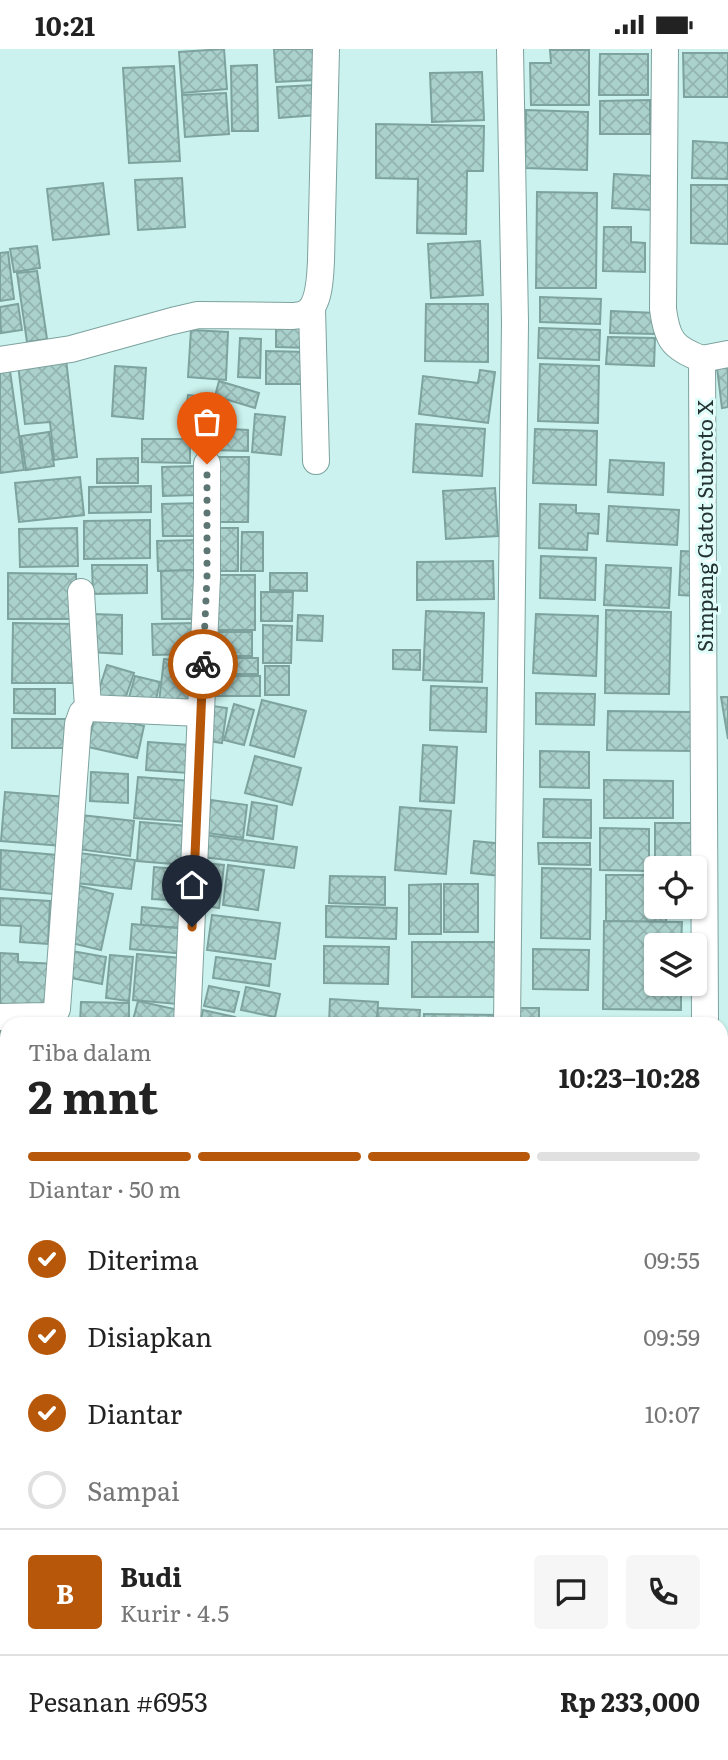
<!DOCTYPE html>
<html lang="id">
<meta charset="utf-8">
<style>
body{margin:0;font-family:Literata,serif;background:#f6f6f6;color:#222;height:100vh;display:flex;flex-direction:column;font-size:26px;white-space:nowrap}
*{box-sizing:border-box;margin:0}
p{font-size:23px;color:#767676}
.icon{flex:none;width:38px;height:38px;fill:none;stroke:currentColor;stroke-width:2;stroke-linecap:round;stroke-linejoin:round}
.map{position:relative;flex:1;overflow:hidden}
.side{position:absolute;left:0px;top:968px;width:728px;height:744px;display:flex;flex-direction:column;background:#fff;border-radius:21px 21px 0 0;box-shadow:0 2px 5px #0004}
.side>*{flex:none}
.tools{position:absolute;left:644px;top:807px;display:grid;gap:14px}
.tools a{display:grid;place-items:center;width:63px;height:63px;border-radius:7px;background:#fff;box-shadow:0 2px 5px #0004;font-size:35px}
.pin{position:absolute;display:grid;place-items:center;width:60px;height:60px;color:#fff;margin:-72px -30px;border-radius:50% 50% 50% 0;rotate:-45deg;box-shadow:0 0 7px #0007}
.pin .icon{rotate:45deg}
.courier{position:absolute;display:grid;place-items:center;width:70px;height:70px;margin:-35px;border:5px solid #b6570a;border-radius:50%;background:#fff;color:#222;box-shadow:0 2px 9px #0007}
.overview em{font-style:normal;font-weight:700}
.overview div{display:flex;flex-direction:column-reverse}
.overview{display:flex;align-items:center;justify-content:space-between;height:119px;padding:0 28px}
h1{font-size:46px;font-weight:700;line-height:52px}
.bar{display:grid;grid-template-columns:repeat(4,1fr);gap:10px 7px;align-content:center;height:84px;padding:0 28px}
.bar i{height:9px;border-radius:5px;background:#e0e0e0}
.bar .on{background:#b6570a}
.bar p{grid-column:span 4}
.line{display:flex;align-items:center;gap:18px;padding:0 28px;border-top:2px solid #e0e0e0}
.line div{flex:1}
.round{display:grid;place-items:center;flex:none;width:74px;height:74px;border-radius:7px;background:#f6f6f6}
ol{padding:0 28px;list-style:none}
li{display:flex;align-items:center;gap:21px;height:77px}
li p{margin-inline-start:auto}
li .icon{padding:7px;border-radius:50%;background:#b6570a;color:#fff;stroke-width:4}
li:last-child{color:#767676}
li i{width:38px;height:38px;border:4px solid #e0e0e0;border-radius:50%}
.status{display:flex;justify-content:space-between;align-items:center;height:49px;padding:0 35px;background:#fff;direction:ltr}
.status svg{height:19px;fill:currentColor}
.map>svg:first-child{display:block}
.building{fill:url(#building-cross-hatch);stroke:#7ea39f;stroke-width:2}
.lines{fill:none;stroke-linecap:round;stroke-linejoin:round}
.minor-casing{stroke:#7da29e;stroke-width:28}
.minor{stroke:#fff;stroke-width:26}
.done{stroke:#5e7673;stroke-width:7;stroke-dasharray:0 12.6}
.route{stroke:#b6570a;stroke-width:9}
.labels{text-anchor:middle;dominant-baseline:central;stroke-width:6;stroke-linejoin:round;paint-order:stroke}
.street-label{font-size:21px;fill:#243331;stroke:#dffefa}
</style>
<div class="status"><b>10:21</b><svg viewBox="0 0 49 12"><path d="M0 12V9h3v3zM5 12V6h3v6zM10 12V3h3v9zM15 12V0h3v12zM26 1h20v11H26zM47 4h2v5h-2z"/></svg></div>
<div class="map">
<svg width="728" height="1711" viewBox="0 0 728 1711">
<defs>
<pattern id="building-cross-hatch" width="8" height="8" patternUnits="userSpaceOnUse" patternTransform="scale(1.75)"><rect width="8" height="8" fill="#abd1cd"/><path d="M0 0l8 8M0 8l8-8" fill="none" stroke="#93b4b0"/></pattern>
</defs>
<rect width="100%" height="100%" fill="#cbf2ee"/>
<g class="building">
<path d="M224 0 227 40 182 44 179 3Z"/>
<path d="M274 0H314L315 31 276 33Z"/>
<path d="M550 1H589V56H531L530 14H551Z"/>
<path d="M683 4H728V48H684Z"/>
<path d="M600 5H648V46H599Z"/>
<path d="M257 16 258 82H232L231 17Z"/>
<path d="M174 17 180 112 129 114 123 19Z"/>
<path d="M482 23 484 71 432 73 430 24Z"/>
<path d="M315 36 317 66 279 69 277 38Z"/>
<path d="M226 44 229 85 185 88 182 46Z"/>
<path d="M650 51V85H600V52Z"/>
<path d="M526 61 588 63 587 121 525 119Z"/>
<path d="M376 75 484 77 483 122H467L466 185 417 184 418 130 376 129Z"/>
<path d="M693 92 728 94V130L692 129Z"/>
<path d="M614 125 654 127 652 161 612 159Z"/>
<path d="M182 129 185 178 138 181 135 131Z"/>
<path d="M103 134 109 185 53 191 47 140Z"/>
<path d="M691 136H728V195L691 194Z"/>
<path d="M537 143 597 144 596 239H536Z"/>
<path d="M604 178H631V193L645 194V223L603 222Z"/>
<path d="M480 192 483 246 431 249 428 195Z"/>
<path d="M37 197 40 219 14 223 10 200Z"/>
<path d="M8 203 14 250 0 252V204Z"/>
<path d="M37 222 47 290 27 293 17 224Z"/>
<path d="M540 248 601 250 600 275 540 273Z"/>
<path d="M18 255 22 281 1 284 0 258Z"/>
<path d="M426 255H488V313L425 312Z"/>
<path d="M611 262 656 264 655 285 610 284Z"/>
<path d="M276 271H311V299L276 298Z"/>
<path d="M539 279 600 281 599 311 538 309Z"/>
<path d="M191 281 228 283 226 331 188 328Z"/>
<path d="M608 288 655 289 654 317 606 315Z"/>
<path d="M240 289 261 290 260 329 238 328Z"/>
<path d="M266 302 307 303 306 335H266Z"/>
<path d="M66 310 77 408 54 411 50 373 25 375 18 315Z"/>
<path d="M728 310V358L722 359 716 311Z"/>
<path d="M9 315 24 421 0 424V317Z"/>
<path d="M540 315 599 317 598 374 538 372Z"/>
<path d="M115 317 146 319 143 370 112 367Z"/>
<path d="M480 321 495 323 488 374 419 365 423 327 478 334Z"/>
<path d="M219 332 259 344 255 359 215 347Z"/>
<path d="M188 346 222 350 219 374 185 370Z"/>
<path d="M255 365 285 368 281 406 252 403Z"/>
<path d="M416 375 485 380 482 427 413 423Z"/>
<path d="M213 379 248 381V402L212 401Z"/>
<path d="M535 380 597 382 596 436 533 434Z"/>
<path d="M49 383 54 417 26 421 21 387Z"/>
<path d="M142 390H190V414L142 413Z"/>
<path d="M214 408H249L248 473H214Z"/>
<path d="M138 409V434H97V410Z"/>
<path d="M610 411 664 414 663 446 608 443Z"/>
<path d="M196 417V446L163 447 162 418Z"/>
<path d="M80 428 84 466 19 473 15 434Z"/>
<path d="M151 437V463L89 464V438Z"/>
<path d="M495 439 498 487 446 490 443 442Z"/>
<path d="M201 454 202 487H163L162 455Z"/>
<path d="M540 455 576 456V464L599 465 598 485 588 484 587 501 539 499Z"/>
<path d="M609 457 679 461 677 496 607 492Z"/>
<path d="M150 471V509L84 510V472Z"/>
<path d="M77 479 78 517 20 518 19 480Z"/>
<rect x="213" y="479" width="25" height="43"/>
<path d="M242 483H263V522H241Z"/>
<path d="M200 491V521L158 522 157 492Z"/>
<path d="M681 502 700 503 698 547 679 546Z"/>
<path d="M541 507 596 509 595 551 540 549Z"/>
<path d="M493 512 494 550 417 551V513Z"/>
<path d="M92 516H147V544L93 545Z"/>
<path d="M606 516 671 519 669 559 604 556Z"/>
<path d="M200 521 201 570H162L161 522Z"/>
<path d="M8 524 76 525V570H8Z"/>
<path d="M270 524H307V542L270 541Z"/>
<path d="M215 526H255V581H214Z"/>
<path d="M261 543H293L292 572H261Z"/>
<path d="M606 561 671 563 669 645 605 644Z"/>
<path d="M426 562 484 564 482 633 423 631Z"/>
<path d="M92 565 122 566V605L91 603Z"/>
<path d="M536 565 598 567 596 627 533 624Z"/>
<path d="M298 566 323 567 322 592 297 591Z"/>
<path d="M13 574 76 575V634H12Z"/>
<path d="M194 574 195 605 153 606 152 575Z"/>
<path d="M263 576 292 577 291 614H263Z"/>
<rect x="211" y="583" width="41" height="24"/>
<path d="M393 601H420V621L393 620Z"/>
<rect x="208" y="609" width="50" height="16"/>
<path d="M164 610 198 614 193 657 159 653Z"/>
<path d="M107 616 134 624 123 656 97 647Z"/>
<rect x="265" y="617" width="24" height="29"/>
<path d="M135 627 160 633 154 659 128 652Z"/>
<rect x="207" y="627" width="53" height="20"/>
<path d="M431 637 487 639 486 683 430 681Z"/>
<path d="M14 640H55V665L14 664Z"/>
<path d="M536 644 595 645 594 676 536 675Z"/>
<path d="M721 648H728V690Z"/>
<path d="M262 651 306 662 294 708 250 696Z"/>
<path d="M234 655 254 661 244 696 224 691Z"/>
<path d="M206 656 227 659 222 694 201 691Z"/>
<path d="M608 662 693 663 692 702 607 701Z"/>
<path d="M95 665 144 677 137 709 88 698Z"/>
<rect x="12" y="670" width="61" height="29"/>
<path d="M148 693 189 696 188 724 146 721Z"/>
<path d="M423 696 457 698 454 754 420 752Z"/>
<path d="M540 702 589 703V739L540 738Z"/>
<path d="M255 707 301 719 292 756 245 744Z"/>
<path d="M91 723 128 725V754L90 752Z"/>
<path d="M138 728 191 732 187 773 134 769Z"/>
<path d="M604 731 673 732V769H604Z"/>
<path d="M5 743 66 748 62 797 1 792Z"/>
<path d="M544 750 591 751V789L543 788Z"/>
<path d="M211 751 247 756 243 789 207 784Z"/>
<path d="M252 753 277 757 273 790 247 786Z"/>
<path d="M400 758 451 762 446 825 395 821Z"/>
<path d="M81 766 134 772 130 807 77 800Z"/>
<path d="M140 773 188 777 185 816 137 812Z"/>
<path d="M655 774H694L693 818H655Z"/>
<path d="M600 779 649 780V822L600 821Z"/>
<path d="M205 786 297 798 294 819 202 808Z"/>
<path d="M474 792 504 795 501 827 471 824Z"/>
<path d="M538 794H590V816L539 815Z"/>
<path d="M1 801 57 806 53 845 0 840Z"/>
<path d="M79 804 135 811 131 840 76 834Z"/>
<path d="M203 814 224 816 219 859 198 856Z"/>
<path d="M228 816 264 821 258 861 223 856Z"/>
<path d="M154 818 187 821 185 852 152 850Z"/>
<path d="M542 819 591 820 590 890 541 889Z"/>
<path d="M606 826H656V858H666V873L606 872Z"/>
<path d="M330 827 385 828V856L329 854Z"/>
<path d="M441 835V885H409V836Z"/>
<rect x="444" y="835" width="34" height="48"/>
<path d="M76 836 113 845 101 901 63 892Z"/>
<path d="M0 849 50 852 48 895 20 893 21 877 0 876Z"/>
<path d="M326 857 397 859 396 890 326 888Z"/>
<path d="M142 858 183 862 181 879 141 876Z"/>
<path d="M212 866 280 874 275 910 207 901Z"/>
<path d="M604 872 682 873 681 896H656V934H681V961L603 960Z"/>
<path d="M132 875 188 880 186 905 130 900Z"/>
<rect x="412" y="893" width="92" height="55"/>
<path d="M324 897 389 898 388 935 324 934Z"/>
<path d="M533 900 589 901 588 941 533 940Z"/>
<path d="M66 901 106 908 102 935 61 927Z"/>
<path d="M0 904 18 905V913L57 915 55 961 0 958Z"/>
<path d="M137 905 181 909 177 955 133 951Z"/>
<path d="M110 906 133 908 129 952 106 949Z"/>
<path d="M216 908 271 915 269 937 213 929Z"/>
<path d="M209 937 239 943 234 963 204 957Z"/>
<path d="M246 938 280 945 275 968 241 961Z"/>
<path d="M330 950 378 953 377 975H329Z"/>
<path d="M138 952 183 962 180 975H132Z"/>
<path d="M81 953 129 954V975H80Z"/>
<path d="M378 959 420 961 419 975H377Z"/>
<rect x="520" y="959" width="19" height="16"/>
<path d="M203 961 235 968 233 975H200Z"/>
<path d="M424 965 500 966V975H424Z"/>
<path d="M0 981H7V1029H5Z"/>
<path d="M7 1079V1119L0 1121V1080Z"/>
<path d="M721 1089 728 1094V1150L721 1145Z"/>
<path d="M7 1124V1158L0 1159V1125Z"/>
<path d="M721 1153 728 1157V1183L721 1196Z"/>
<path d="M7 1174V1201L0 1202V1175Z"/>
<path d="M728 1192V1217L721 1213V1204Z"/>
<path d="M7 1218V1258L0 1259V1219Z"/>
<path d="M0 1311 7 1312V1324L4 1336 0 1335Z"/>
<path d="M0 1340 7 1342 6 1374 0 1372Z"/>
<path d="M728 1368V1434L721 1429V1377Z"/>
<path d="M0 1389 7 1391V1411L4 1424 0 1423Z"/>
<path d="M0 1535 7 1537V1587L0 1585Z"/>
<path d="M721 1558 728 1563V1621L723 1627 721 1625Z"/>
<path d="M0 1618 7 1620V1663L0 1661Z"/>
<path d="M721 1653 728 1658V1707L721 1702Z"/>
<path d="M82 1704H147L165 1710 80 1711Z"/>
<path d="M464 1704H515L523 1711H458Z"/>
<path d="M561 1704H588L583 1711H570Z"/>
<path d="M598 1704H708L716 1711H593Z"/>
</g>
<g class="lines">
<defs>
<g id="minor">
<path d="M665 0 663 260C667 291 673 299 702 310L705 975"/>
<path d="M312 259 316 412"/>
<path d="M702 310 728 305"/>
<path d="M0 311 71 300 172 272 198 266 292 267C293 267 303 266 304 265 320 258 320 228 321 212L326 0"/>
<path d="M81 543 88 659"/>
<path d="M0 968 46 967 55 964 57 960 78 675 82 664 88 659 200 664"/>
<path d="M187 975 207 528V415"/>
<path d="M507 975 515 273 510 0"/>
<path d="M0 1028 7 1054"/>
<path d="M721 1033 728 1039"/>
<path d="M721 1312 728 1303"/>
<path d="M58 1711 59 1704"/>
<path d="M411 1711 416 1704"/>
</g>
</defs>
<use href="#minor" class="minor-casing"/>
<use href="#minor" class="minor"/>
</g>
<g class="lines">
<path class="done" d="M203 615 207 528V415"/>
<path class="route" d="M192 878 203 615"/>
</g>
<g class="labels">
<g class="street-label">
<text transform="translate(703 477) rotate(-90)">Simpang Gatot Subroto X</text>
</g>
</g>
</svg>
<div class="tools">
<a><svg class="icon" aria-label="locate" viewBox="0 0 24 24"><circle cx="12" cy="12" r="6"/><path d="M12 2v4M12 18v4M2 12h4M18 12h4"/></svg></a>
<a><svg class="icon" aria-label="layers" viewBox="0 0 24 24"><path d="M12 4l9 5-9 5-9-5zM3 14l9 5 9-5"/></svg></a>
</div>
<div class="pin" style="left:207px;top:415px;background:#ea580c"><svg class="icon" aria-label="bag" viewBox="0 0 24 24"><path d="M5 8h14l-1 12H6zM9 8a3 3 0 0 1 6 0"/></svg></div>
<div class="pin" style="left:192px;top:878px;background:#1f2937"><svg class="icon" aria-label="home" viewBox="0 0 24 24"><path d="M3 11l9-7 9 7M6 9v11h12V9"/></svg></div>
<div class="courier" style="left:203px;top:615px"><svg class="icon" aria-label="bike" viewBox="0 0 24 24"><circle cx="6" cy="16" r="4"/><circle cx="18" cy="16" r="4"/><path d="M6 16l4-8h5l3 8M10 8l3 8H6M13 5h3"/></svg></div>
<section class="side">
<div class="overview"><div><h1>2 mnt</h1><p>Tiba dalam</p></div><em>10:23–10:28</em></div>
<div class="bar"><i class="on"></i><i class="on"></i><i class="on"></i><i></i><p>Diantar · 50 m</p></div>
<ol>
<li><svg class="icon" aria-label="check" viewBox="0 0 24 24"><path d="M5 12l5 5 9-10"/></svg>Diterima<p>09:55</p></li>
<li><svg class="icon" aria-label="check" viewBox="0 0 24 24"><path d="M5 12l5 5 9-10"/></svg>Disiapkan<p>09:59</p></li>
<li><svg class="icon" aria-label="check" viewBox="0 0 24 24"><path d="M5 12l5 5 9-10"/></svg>Diantar<p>10:07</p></li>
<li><i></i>Sampai</li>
</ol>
<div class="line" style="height:126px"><b class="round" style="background:#b6570a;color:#fff">B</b><div><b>Budi</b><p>Kurir · 4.5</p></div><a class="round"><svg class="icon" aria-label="chat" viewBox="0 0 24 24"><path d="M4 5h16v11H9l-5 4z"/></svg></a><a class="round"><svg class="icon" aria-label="phone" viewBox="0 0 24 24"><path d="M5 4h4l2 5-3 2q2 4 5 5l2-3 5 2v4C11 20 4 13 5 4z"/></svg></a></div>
<div class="line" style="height:91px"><div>Pesanan #6953</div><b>Rp 233,000</b></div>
</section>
</div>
